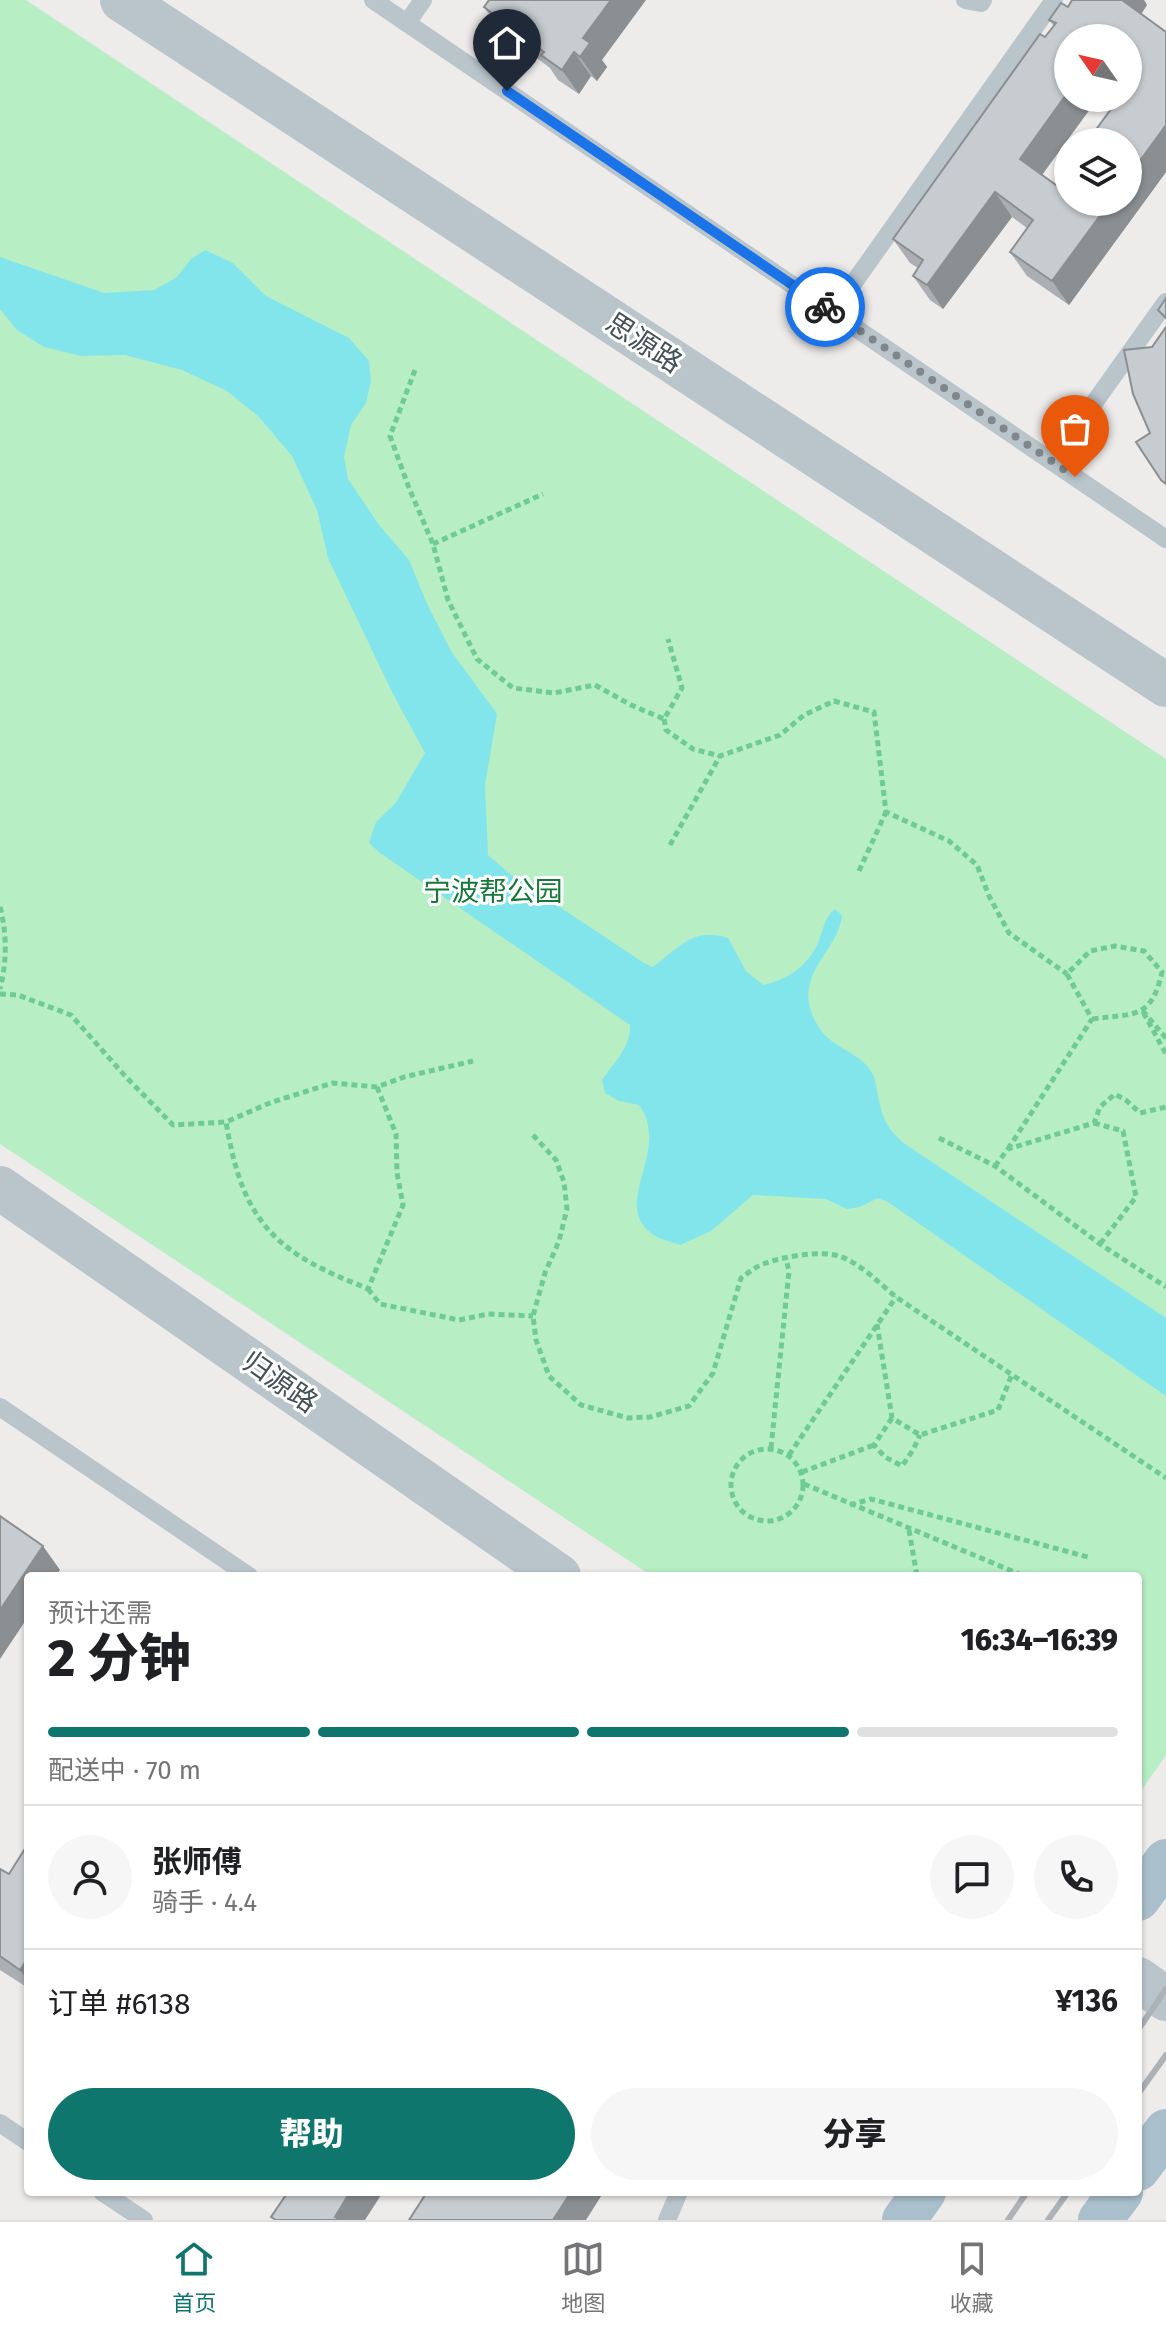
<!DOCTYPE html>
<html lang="zh">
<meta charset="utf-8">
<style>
body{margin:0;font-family:"Fira Sans","Noto Sans SC",sans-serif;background:#f6f6f6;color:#202124;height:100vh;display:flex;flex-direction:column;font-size:30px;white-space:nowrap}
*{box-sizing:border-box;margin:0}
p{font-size:26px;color:#757577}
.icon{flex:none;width:44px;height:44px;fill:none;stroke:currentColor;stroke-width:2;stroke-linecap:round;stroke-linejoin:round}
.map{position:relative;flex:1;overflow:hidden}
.side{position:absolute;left:24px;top:1572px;width:1118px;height:624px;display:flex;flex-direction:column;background:#fff;border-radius:8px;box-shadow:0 2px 6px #0004}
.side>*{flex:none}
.needle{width:52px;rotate:304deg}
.tools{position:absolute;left:1054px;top:24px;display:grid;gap:16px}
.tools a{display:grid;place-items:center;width:88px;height:88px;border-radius:50%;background:#fff;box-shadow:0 2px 6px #0004;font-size:40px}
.pin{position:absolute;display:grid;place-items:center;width:68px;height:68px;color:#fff;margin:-82px -34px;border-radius:50% 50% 50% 0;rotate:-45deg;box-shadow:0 0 8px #0007}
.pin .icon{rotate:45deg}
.courier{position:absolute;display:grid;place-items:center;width:80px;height:80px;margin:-40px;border:6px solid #1a73e8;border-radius:50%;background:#fff;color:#222;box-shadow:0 2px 10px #0007}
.head em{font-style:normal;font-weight:800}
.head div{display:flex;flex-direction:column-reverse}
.head{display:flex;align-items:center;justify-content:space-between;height:136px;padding:0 24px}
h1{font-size:52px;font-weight:800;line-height:60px}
.bar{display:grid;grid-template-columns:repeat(4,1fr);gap:12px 8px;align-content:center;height:96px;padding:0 24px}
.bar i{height:10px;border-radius:6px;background:#e0e0e0}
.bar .active{background:#0f766e}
.bar p{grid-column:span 4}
.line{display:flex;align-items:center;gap:20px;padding:0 24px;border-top:2px solid #e0e0e0}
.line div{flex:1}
.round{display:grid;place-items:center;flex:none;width:84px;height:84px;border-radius:42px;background:#f6f6f6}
.button{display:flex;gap:16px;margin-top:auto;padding:16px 24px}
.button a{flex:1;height:92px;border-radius:48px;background:#0f766e;color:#fff;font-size:32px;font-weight:800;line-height:92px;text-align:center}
.button a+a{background:#f6f6f6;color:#202124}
.tab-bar{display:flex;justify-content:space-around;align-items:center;height:112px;border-top:2px solid #e0e0e0;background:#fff;font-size:22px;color:#757577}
.tab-bar a{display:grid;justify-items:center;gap:4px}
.tab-bar .active{color:#0f766e}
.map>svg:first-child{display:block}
.green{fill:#b7eec4}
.water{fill:#83e5ec}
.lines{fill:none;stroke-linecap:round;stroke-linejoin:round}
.path{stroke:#6fcc91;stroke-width:5;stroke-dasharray:6 4;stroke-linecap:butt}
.service{stroke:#b9c5cb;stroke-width:18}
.tertiary{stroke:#b9c5cb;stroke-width:44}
.primary{stroke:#a9bfcb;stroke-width:44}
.rail{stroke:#adb2b6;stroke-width:6}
.wall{fill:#abafb3;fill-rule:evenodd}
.shaded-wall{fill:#8b8f92}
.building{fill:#c7ccd0;stroke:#8b8f92;stroke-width:2}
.done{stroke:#7f878b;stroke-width:8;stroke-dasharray:0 14.4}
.route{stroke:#1a73e8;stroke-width:10}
.labels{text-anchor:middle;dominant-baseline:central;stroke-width:6;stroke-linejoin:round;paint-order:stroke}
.street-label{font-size:28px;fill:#435158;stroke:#fff}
.park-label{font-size:28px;fill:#157939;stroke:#fff}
</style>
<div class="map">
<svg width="1166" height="2220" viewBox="0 0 1166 2220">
<rect width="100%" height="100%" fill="#eeebeb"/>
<path class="green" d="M0 0H26L1166 759V1755L1138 1795V1576H652L0 1144Z"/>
<path class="water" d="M205 250 233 263 266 296 349 338 369 361 371 381 366 403 351 425 344 457 348 479 379 525 409 560 428 606 451 651 497 714 485 785 488 855 510 874 644 963 653 967C680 947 693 927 728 938L746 971 763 985C787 980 807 967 818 943 824 930 823 919 835 909L842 915C840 942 813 961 809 988 805 1007 818 1032 833 1042 847 1052 864 1058 872 1073 875 1078 876 1085 877 1091 882 1117 885 1127 905 1144L1166 1318V1396L888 1202 878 1198 860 1207 847 1209 826 1199 753 1195 711 1231 680 1245C672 1242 658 1239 651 1233 611 1202 672 1151 639 1105L619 1101 605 1093 602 1080C614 1063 631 1047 630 1025L380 853 369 843 376 822 395 804 425 753 393 694 328 558 317 510 292 456 259 417 227 391 182 370 125 355 81 356 44 347 17 330 0 309V257L104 293 154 290 177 277 191 259Z"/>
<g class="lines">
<g class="path">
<path d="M415 370 390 436 409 488 433 544 448 600 477 659 513 688 554 693 595 685 631 705 664 719 682 688 668 639"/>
<path d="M433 544 543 494"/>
<path d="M664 719 666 730 693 749 720 756 780 735 804 715 834 701 874 712 886 812 949 841 977 865 989 896 1009 933 1067 974"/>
<path d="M670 845 720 756"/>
<path d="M859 871 886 812"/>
<path d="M0 907C7 933 7 962 0 989"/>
<path d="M0 994 18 995 71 1015 126 1077 173 1125 226 1122"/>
<path d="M1166 1038 1142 1010 1166 1054"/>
<path d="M377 1087 396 1134 397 1173 403 1205 368 1289C353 1282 337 1277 323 1269 256 1237 238 1192 226 1122L272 1102 333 1083 377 1087 404 1077 473 1061"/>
<path d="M1094 1123 1123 1131 1136 1197 1100 1244"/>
<path d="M533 1135 556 1160 564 1182 567 1209 559 1241 545 1273 533 1316 536 1340 549 1376 581 1405 628 1418 650 1417 689 1406 713 1373 741 1278C748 1273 755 1267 763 1264 781 1257 820 1250 839 1256 860 1263 879 1283 896 1297L1166 1478"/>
<path d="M939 1138 995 1166 1100 1244 1166 1287"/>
<path d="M1008 1149 1092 1019 1067 974 1090 951 1115 946 1144 951 1162 972C1151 1021 1133 1013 1092 1019"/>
<path d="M995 1166 1008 1149 1094 1123 1100 1107 1115 1094 1127 1101 1140 1113 1166 1107"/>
<path d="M368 1289 380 1304 459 1320 488 1314 533 1316"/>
<path d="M877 1324 892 1418 920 1435 998 1410 1012 1374"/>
<path d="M892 1418 874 1445 885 1457 902 1466 913 1450 920 1435"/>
<path d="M771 1448 789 1271 786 1259"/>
<circle cx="767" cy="1485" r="36"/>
<path d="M789 1455 896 1297"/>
<path d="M802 1472 874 1445"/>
<path d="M804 1484 1024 1576"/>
<path d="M850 1505 871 1499 1088 1557"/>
<path d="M909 1530 917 1576"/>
</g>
<g class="service">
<path d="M373 0 1166 539"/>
<path d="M965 0 981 3 983 0"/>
<path d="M407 23 423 0"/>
<path d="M833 312 1054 0"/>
<path d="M1052 462 1166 302"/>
<path d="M0 1407 249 1576"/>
<path d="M0 2123 28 2142"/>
<path d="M102 2192 144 2220"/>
<path d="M667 2220 679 2192"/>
</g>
<g class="tertiary">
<path d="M122 0 1166 685"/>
<path d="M0 1188 559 1576"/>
<path d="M1138 1979 1166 1999"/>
</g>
<g class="primary">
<path d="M1138 1899 1166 1861"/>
<path d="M1138 2169 1166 2131"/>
<path d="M904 2220 924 2192"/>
<path d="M1100 2220 1121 2192"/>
</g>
<g class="rail">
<path d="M1138 2030 1166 1989"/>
<path d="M1138 2094 1166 2055"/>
<path d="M1008 2220 1027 2192"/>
<path d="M1048 2220 1068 2192"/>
</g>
</g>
<g class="wall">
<path d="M1072 0H1144L1147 5 1141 14 1166 32V172L1069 305 1027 276 1010 252 1027 228 1012 217 943 309 930 300 913 276 918 268 910 263 893 239 1040 34 1045 37 1054 26 1049 20 1061 3 1068 7ZM1068 38H1128V98H1106L1115 104 1087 142H1128V202H1068V169L1056 185 1042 175 1098 98H1068Z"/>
<path d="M484 7 602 60 607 67 597 81 591 76 579 94 558 80 550 68 501 31Z"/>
<path d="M28 1844V1988L0 1970V1869L9 1874Z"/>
</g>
<g class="shaded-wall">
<path d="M611 0H646L602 60 607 67 597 81 580 57 583 38Z"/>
<path d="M1121 0H1144L1147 5 1136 22Z"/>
<path d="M574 52 591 76 579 94 562 70Z"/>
<path d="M1068 92V98H1098L1036 183 1020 159Z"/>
<path d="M1166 125V172L1069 305 1052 281 1110 202H1128V177Z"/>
<path d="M995 192 1012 217 943 309 927 285Z"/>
<path d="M43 1546 60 1570 56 1576H28V1617L0 1659V1610Z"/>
<path d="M28 1958V1980L20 1970Z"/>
<path d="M350 2192H383L365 2220H337L335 2217Z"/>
<path d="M571 2192 603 2193 586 2220H553Z"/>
</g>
<g class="building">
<path d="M489 0H611L583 38 590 43 580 57 574 52 562 70 541 55 544 52 484 7Z"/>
<path d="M1072 0H1122L1166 32V125L1128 177V142H1087L1119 98H1128V38H1068V92L1020 159 1056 185 1068 169V202H1110L1052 281 1010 252 1033 220 995 192 927 285 913 276 923 260 893 239 1040 34 1045 37 1056 23 1049 20 1061 3 1068 7Z"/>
<path d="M1166 298V318L1158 310Z"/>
<path d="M1166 327V484L1161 480 1136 442 1150 433 1133 394 1124 350 1152 347Z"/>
<path d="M0 1516 43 1546 0 1610Z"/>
<path d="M28 1844V1958L20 1970 0 1956V1869L9 1874Z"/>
<path d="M288 2192H350L335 2217 340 2220H276L271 2217Z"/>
<path d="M427 2192H571L553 2220H409Z"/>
</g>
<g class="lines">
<path class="done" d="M825 307 1075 477"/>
<path class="route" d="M507 91 825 307"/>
</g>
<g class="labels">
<g class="street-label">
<text transform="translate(644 343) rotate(33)">思源路</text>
<text transform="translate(280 1382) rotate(35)">归源路</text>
</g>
<g class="park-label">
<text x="493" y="891">宁波帮公园</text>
</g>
</g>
</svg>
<div class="tools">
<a><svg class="needle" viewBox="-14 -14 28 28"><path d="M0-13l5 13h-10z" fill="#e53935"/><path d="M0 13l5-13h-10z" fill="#757577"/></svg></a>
<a><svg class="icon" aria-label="layers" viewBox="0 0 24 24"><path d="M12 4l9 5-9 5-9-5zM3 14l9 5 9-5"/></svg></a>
</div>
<div class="pin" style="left:1075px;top:477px;background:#ea580c"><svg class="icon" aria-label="bag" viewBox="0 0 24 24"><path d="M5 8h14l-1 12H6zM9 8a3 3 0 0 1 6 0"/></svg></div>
<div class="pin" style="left:507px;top:91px;background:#1f2937"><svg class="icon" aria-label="home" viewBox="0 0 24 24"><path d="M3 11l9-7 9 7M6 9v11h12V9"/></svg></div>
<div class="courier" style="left:825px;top:307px"><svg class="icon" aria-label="bike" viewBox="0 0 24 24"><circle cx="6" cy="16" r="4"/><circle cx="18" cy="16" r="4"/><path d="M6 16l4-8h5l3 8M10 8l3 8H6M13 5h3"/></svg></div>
<section class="side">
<div class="head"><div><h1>2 分钟</h1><p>预计还需</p></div><em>16:34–16:39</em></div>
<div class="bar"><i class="active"></i><i class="active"></i><i class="active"></i><i></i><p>配送中 · 70 m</p></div>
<div class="line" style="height:144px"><a class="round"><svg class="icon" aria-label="person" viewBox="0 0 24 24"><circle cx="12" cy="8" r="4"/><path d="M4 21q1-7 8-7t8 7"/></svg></a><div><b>张师傅</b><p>骑手 · 4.4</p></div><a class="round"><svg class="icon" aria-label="chat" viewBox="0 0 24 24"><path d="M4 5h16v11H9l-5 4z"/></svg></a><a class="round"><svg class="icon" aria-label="phone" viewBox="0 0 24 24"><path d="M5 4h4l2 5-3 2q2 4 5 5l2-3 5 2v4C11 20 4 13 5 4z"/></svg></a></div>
<div class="line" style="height:104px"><div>订单 #6138</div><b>¥136</b></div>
<div class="button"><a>帮助</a><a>分享</a></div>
</section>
</div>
<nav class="tab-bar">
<a class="active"><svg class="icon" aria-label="home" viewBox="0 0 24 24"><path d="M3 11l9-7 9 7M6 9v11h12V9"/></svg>首页</a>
<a><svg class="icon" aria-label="map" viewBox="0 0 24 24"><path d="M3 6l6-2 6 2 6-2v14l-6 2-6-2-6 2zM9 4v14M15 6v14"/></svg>地图</a>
<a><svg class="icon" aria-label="saved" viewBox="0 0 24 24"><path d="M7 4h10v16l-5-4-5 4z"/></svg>收藏</a>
</nav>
